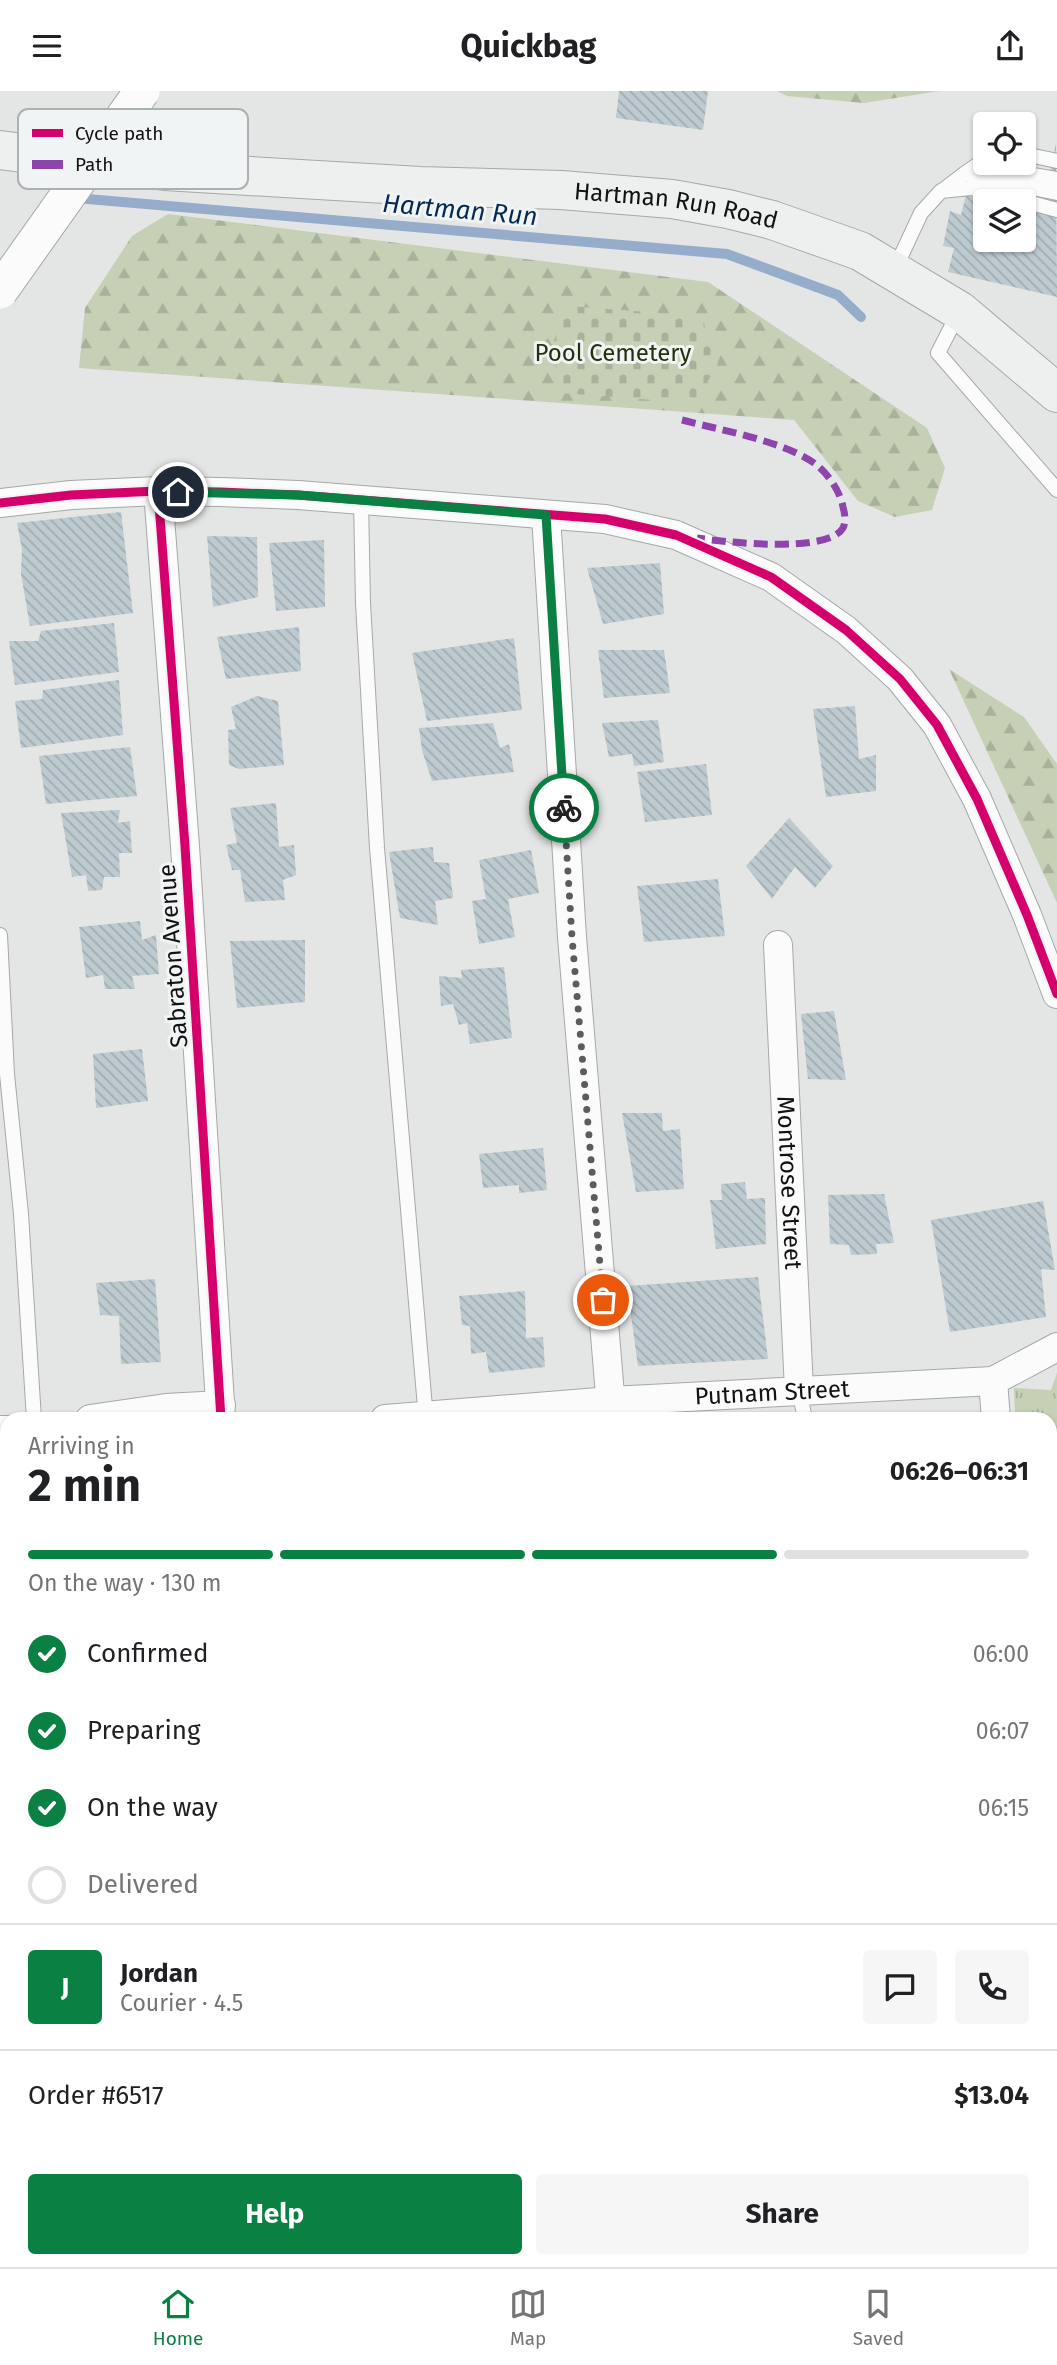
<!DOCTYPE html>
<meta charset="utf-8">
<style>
body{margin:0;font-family:"Fira Sans",sans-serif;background:#f6f6f6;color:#202124;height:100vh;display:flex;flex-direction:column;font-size:26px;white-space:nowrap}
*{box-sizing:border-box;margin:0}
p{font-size:23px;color:#757577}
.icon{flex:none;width:38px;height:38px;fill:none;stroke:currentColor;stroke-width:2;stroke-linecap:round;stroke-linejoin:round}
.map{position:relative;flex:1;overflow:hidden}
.sheet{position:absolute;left:0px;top:1321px;width:1057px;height:856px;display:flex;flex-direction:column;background:#fff;border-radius:21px 21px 0 0;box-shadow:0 2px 5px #0004}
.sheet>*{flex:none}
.buttons{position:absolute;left:973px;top:21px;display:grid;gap:14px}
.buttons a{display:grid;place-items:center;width:63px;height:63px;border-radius:7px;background:#fff;box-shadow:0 2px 5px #0004;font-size:35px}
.pin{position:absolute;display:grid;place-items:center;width:60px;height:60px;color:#fff;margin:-30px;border:4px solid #fff;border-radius:50%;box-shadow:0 2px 7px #0007}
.courier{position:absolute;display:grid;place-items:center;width:70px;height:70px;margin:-35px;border:5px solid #0b8043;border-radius:50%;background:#fff;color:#222;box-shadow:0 2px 9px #0007}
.headline em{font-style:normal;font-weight:700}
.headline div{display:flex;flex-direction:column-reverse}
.headline{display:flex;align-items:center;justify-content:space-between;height:119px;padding:0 28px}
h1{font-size:46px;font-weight:700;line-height:52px}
.bar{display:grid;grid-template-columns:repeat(4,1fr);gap:10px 7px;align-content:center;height:84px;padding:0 28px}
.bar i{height:9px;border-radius:5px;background:#e0e0e0}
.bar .on{background:#0b8043}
.bar p{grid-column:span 4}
.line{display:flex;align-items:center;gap:18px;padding:0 28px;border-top:2px solid #e0e0e0}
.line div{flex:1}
.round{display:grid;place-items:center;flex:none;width:74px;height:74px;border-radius:7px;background:#f6f6f6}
ol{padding:0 28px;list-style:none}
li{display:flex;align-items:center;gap:21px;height:77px}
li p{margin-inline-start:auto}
li .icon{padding:7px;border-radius:50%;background:#0b8043;color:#fff;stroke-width:4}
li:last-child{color:#757577}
li i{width:38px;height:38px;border:4px solid #e0e0e0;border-radius:50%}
.action{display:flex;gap:14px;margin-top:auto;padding:14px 28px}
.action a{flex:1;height:80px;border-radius:7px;background:#0b8043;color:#fff;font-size:28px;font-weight:700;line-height:80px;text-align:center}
.action a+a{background:#f6f6f6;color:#202124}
header{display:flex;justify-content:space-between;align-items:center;height:91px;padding:0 28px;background:#fff;font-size:32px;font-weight:700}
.tab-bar{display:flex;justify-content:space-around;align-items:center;height:98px;border-top:2px solid #e0e0e0;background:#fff;font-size:19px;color:#757577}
.tab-bar a{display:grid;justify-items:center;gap:4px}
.tab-bar .on{color:#0b8043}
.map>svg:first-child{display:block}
.forest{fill:url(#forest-firs)}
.cemetery{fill:url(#cemetery-stones)}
.park{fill:url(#park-tufts)}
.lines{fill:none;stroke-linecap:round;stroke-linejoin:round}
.stream{stroke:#95adca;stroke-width:10}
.building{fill:url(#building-back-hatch)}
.service-casing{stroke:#a6a8a8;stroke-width:16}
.minor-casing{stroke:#a6a8a8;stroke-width:30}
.tertiary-casing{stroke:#a6a8a8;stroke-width:37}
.secondary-casing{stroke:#a6a8a8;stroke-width:40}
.service{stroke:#fbfbfb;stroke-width:14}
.minor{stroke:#fbfbfb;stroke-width:28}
.tertiary{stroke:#fbfbfb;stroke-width:35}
.secondary{stroke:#edf0ee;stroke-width:38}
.tertiary-bridge-casing{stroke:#a6a8a8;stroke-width:37;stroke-linecap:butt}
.tertiary-bridge{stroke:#fbfbfb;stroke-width:35}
.quiet{stroke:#8e44ad;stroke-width:7;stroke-dasharray:14 7;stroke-linecap:butt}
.cycleway-casing{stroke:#f0f4f4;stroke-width:13}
.cycleway{stroke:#d6006c;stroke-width:9}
.done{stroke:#5b5c5c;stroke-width:7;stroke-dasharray:0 12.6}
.route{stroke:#0b8043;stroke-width:9}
.labels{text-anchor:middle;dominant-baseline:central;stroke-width:6;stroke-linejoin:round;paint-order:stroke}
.street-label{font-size:24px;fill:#111212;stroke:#f0f4f4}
.park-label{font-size:24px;fill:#25310b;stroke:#f0f4f4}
.water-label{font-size:26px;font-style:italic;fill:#052a51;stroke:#f0f4f4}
.key{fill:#f0f4f4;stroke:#adb0b0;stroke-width:2}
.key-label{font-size:19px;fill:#111212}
</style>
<header><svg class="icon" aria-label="menu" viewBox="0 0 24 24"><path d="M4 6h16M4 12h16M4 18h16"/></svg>Quickbag<svg class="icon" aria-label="share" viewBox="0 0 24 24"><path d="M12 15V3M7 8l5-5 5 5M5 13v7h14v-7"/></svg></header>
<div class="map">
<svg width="1057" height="2176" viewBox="0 0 1057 2176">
<defs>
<pattern id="forest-firs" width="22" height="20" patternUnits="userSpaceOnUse" patternTransform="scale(1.75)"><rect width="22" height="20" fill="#c5d0b5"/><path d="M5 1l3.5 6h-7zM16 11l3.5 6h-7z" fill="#a8b29b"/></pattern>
<pattern id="cemetery-stones" width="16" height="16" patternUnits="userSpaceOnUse" patternTransform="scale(1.75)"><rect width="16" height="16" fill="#c5d0b5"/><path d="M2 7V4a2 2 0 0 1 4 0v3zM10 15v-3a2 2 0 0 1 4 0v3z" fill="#a8b29b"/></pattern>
<pattern id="park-tufts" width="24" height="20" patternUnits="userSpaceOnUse" patternTransform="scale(1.75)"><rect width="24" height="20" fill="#c5d0b5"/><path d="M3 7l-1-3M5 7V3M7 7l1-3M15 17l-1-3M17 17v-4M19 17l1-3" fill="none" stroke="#a8b29b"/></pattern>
<pattern id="building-back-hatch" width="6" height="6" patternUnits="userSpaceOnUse" patternTransform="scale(1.75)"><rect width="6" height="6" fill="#bdcacf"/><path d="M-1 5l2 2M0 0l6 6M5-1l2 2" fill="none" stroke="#a1acb1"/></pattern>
</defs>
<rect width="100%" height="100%" fill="#e4e6e6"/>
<g class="forest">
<path d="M777 0H939L864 12 787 5Z"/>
<path d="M168 123 708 191 927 337 945 377 932 419 895 426 858 410 794 329 79 277 85 217 132 145Z"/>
<path d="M949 578 1024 626 1057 673V812Z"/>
</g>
<path class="cemetery" d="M567 215 701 225 719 272 694 312 561 302 552 255Z"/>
<path class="park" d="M1057 1282V1682L1050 1629V1328H1015L1014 1297 1051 1299Z"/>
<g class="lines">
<g class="stream">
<path d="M46 89 63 100"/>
<path d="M76 107 727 163 838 204 861 226"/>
</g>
</g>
<g class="building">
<path d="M619 0H708L703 39 616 27Z"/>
<path d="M1056 52 1057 206 948 181 954 157 943 155 950 120 961 124 966 104 985 109V149H1024V118L1042 122Z"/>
<path d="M121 421 133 522 30 535 21 483 22 458 17 432Z"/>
<path d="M207 445 257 446 258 506 213 516Z"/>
<path d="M324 449 325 516 276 520 269 452Z"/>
<path d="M660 472 664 523 603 533 587 477Z"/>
<path d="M114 532 119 581 15 594 9 550H38L41 540Z"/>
<path d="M299 536 301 580 226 588 217 546Z"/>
<path d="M514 547 522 619 427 630 412 562Z"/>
<path d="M598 559H664L670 602 604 607Z"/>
<path d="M119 589 123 644 21 657 15 610 42 608 43 599Z"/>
<path d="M257 605 278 610 284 674 239 678 229 674 228 639 236 638 231 616Z"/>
<path d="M855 615 859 668 876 664V700L826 706 813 618Z"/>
<path d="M658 629 664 671 634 675 632 663 609 666 602 632Z"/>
<path d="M493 632 500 657 509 653 514 681 432 690 422 659 419 637Z"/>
<path d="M130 656 137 705 46 713 39 665Z"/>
<path d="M706 673 712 724 645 731 637 681Z"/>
<path d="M276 712 279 756 294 754 296 784 283 789 285 809 245 811 240 779H232L226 754 237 752 230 717Z"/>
<path d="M120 719 118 732 130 730 132 762H119L120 786H104L102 799 88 800 86 784 72 786 61 722Z"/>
<path d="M789 727 833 775 815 797 795 776 772 808 746 775Z"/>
<path d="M433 756 434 771 449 772 453 807 435 810 438 834 400 827 389 761Z"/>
<path d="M531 759 539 802 508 808 515 846 479 853 472 810 486 808 479 769Z"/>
<path d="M718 788 725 845 644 851 637 795Z"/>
<path d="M140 830 142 849 156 844 159 883 132 885 135 898H105L103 884 86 887 79 836Z"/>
<path d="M305 849V911L237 917 230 850Z"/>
<path d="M504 876 512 947 470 953 467 932 459 934 453 913 441 915 439 885 462 887 461 879Z"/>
<path d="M834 920 846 989 808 988 801 923Z"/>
<path d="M142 958 148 1010 96 1017 93 963Z"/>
<path d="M622 1022H662L663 1040 680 1038 684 1098 636 1101Z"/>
<path d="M543 1057 547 1099 519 1102V1094L483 1097 479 1063Z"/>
<path d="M745 1091 747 1108 765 1107 766 1153 716 1158 710 1109H722L721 1093Z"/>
<path d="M884 1103 894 1152 876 1153 877 1163 851 1164 849 1154 830 1153 828 1104Z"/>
<path d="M1043 1110 1055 1179 1041 1178 1046 1226 950 1241 931 1129Z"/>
<path d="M758 1186 768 1268 638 1275 627 1195Z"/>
<path d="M155 1188 161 1271 121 1273 119 1225 100 1224 96 1192Z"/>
<path d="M525 1200 526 1247 543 1246 545 1276 489 1282 486 1261 471 1263 470 1235 462 1234 459 1205Z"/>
<path d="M7 1575V1626L0 1628V1576Z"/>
<path d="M0 1844 7 1864V1894L0 1896Z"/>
<path d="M7 1906V1958L0 1960V1909Z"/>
<path d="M7 1976V2025L0 2027V1978Z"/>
<path d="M1050 1991 1057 2010V2037L1050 2039Z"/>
<path d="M7 2046V2100L0 2102V2048Z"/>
<path d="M1057 2051V2098L1050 2100V2053Z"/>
<path d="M1057 2118V2176H1043L1041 2170H1050V2120Z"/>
<path d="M9 2170H112L113 2176H11Z"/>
<path d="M414 2170H456L457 2176H416Z"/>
<path d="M482 2170 484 2176H467Z"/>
<path d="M504 2170H557L559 2176H507Z"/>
<path d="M639 2170H717L720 2176H641Z"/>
<path d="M859 2170H878L880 2176H842Z"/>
</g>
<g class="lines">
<defs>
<g id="service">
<path d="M1024 63 1057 70"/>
<path d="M964 83 977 74 1057 88"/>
<path d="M943 99 964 83 1057 102"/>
<path d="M1024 110 1057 119"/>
<path d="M894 180 921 122 941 100 971 97 1023 110"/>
<path d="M959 221 938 262 1057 399"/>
<path d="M361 409 363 512 377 757 426 1328"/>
<path d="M0 844 7 983 21 1123 34 1328"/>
<path d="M799 1299 805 1328"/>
<path d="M179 2170 180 2176"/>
<path d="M579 2170 581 2176"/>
</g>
<g id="minor">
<path d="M158 400 185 755 221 1328"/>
<path d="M0 412 71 404 158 400 220 401 298 404 605 428 676 444 771 486 846 539 900 588 937 634 977 708 1027 824 1057 903"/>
<path d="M546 424 572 846 612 1328"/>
<path id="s1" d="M778 854 799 1299"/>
<path d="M993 1290 996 1328"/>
<path d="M90 1328 166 1317 221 1314"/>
<path id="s2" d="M385 1328 611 1310 993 1290 1057 1256"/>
<path d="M0 1339H7"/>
<path d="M1050 1707 1057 1734"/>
<path d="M367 2170 369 2176"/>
<path d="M783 2170 785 2176"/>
</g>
<g id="tertiary">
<path d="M1050 1951 1057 1949"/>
<path d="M259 2176 279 2170"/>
</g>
<g id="secondary">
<path id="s3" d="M0 59 165 80 420 95 561 99 672 108 728 118 772 129 860 160 960 220 1057 302"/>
</g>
</defs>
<use href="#service" class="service-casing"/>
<use href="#minor" class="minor-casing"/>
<use href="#tertiary" class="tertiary-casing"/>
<use href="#secondary" class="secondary-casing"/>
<use href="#service" class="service"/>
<use href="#minor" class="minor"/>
<use href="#tertiary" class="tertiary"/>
<use href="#secondary" class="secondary"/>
<defs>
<path id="tertiary-bridge" d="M0 200 142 0"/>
</defs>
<use href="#tertiary-bridge" class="tertiary-bridge-casing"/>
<use href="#tertiary-bridge" class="tertiary-bridge"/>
<path class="quiet" d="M682 329C720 339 783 350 814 372 828 382 840 400 843 416 845 423 846 431 843 437 828 463 724 451 697 447"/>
<defs>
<g id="cycleway">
<path d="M158 400 185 755 221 1328"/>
<path d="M0 412 71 404 158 400 220 401 298 404 605 428 676 444 771 486 846 539 900 588 937 634 977 708 1027 824 1057 903"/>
</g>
</defs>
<use href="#cycleway" class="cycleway-casing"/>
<use href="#cycleway" class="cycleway"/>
</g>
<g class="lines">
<path class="done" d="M564 717 572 846 603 1209"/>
<path class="route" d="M178 401 298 404 546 424 564 717"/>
</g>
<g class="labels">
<g class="street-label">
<text stroke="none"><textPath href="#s3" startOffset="679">Hartman Run Road</textPath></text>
<text transform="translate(173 865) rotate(-94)">Sabraton Avenue</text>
<text stroke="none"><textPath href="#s1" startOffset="238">Montrose Street</textPath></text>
<text stroke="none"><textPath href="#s2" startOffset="388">Putnam Street</textPath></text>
</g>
<g class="park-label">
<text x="613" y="262">Pool Cemetery</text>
</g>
<g class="water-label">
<text transform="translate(460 119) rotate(5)">Hartman Run</text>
</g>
</g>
<rect x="18" y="18" width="230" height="80" rx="10" class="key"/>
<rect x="32" y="38" width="31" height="8" fill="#d6006c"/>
<rect x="32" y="69" width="31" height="9" fill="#8e44ad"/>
<g class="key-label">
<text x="75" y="49">Cycle path</text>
<text x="75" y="80">Path</text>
</g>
</svg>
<div class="buttons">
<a><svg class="icon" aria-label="locate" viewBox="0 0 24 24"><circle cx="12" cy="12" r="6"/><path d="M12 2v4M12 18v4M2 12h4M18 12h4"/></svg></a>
<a><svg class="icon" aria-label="layers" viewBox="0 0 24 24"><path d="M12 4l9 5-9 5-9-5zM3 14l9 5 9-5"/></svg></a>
</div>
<div class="pin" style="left:603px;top:1209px;background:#ea580c"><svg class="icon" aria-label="bag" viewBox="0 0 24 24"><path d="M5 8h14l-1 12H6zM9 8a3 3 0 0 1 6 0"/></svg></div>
<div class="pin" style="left:178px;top:401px;background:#1f2937"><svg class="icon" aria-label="home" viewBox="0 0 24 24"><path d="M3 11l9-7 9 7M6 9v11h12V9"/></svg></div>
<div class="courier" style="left:564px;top:717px"><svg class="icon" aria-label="bike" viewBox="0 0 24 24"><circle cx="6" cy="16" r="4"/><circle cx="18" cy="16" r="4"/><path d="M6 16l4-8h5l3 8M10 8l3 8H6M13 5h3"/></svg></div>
<section class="sheet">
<div class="headline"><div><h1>2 min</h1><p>Arriving in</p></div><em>06:26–06:31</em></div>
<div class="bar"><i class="on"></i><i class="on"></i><i class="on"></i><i></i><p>On the way · 130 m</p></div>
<ol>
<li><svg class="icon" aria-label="check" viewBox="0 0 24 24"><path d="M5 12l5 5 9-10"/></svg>Confirmed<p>06:00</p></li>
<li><svg class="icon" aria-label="check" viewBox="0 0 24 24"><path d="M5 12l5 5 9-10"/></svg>Preparing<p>06:07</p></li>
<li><svg class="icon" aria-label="check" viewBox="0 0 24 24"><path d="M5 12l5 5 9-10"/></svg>On the way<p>06:15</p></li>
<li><i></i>Delivered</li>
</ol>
<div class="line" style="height:126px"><b class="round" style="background:#0b8043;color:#fff">J</b><div><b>Jordan</b><p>Courier · 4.5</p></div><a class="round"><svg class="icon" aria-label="chat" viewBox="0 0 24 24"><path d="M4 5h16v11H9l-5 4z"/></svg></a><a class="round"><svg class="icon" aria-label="phone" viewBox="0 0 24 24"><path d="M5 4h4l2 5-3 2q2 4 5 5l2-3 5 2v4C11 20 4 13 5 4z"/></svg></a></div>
<div class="line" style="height:91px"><div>Order #6517</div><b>$13.04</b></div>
<div class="action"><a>Help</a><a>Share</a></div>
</section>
</div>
<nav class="tab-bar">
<a class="on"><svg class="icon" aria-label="home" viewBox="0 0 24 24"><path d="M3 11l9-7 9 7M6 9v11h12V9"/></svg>Home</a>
<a><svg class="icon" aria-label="map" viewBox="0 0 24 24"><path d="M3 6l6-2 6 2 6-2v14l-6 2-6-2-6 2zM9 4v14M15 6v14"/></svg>Map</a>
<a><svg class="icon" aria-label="saved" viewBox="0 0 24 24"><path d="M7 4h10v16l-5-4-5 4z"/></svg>Saved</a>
</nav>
